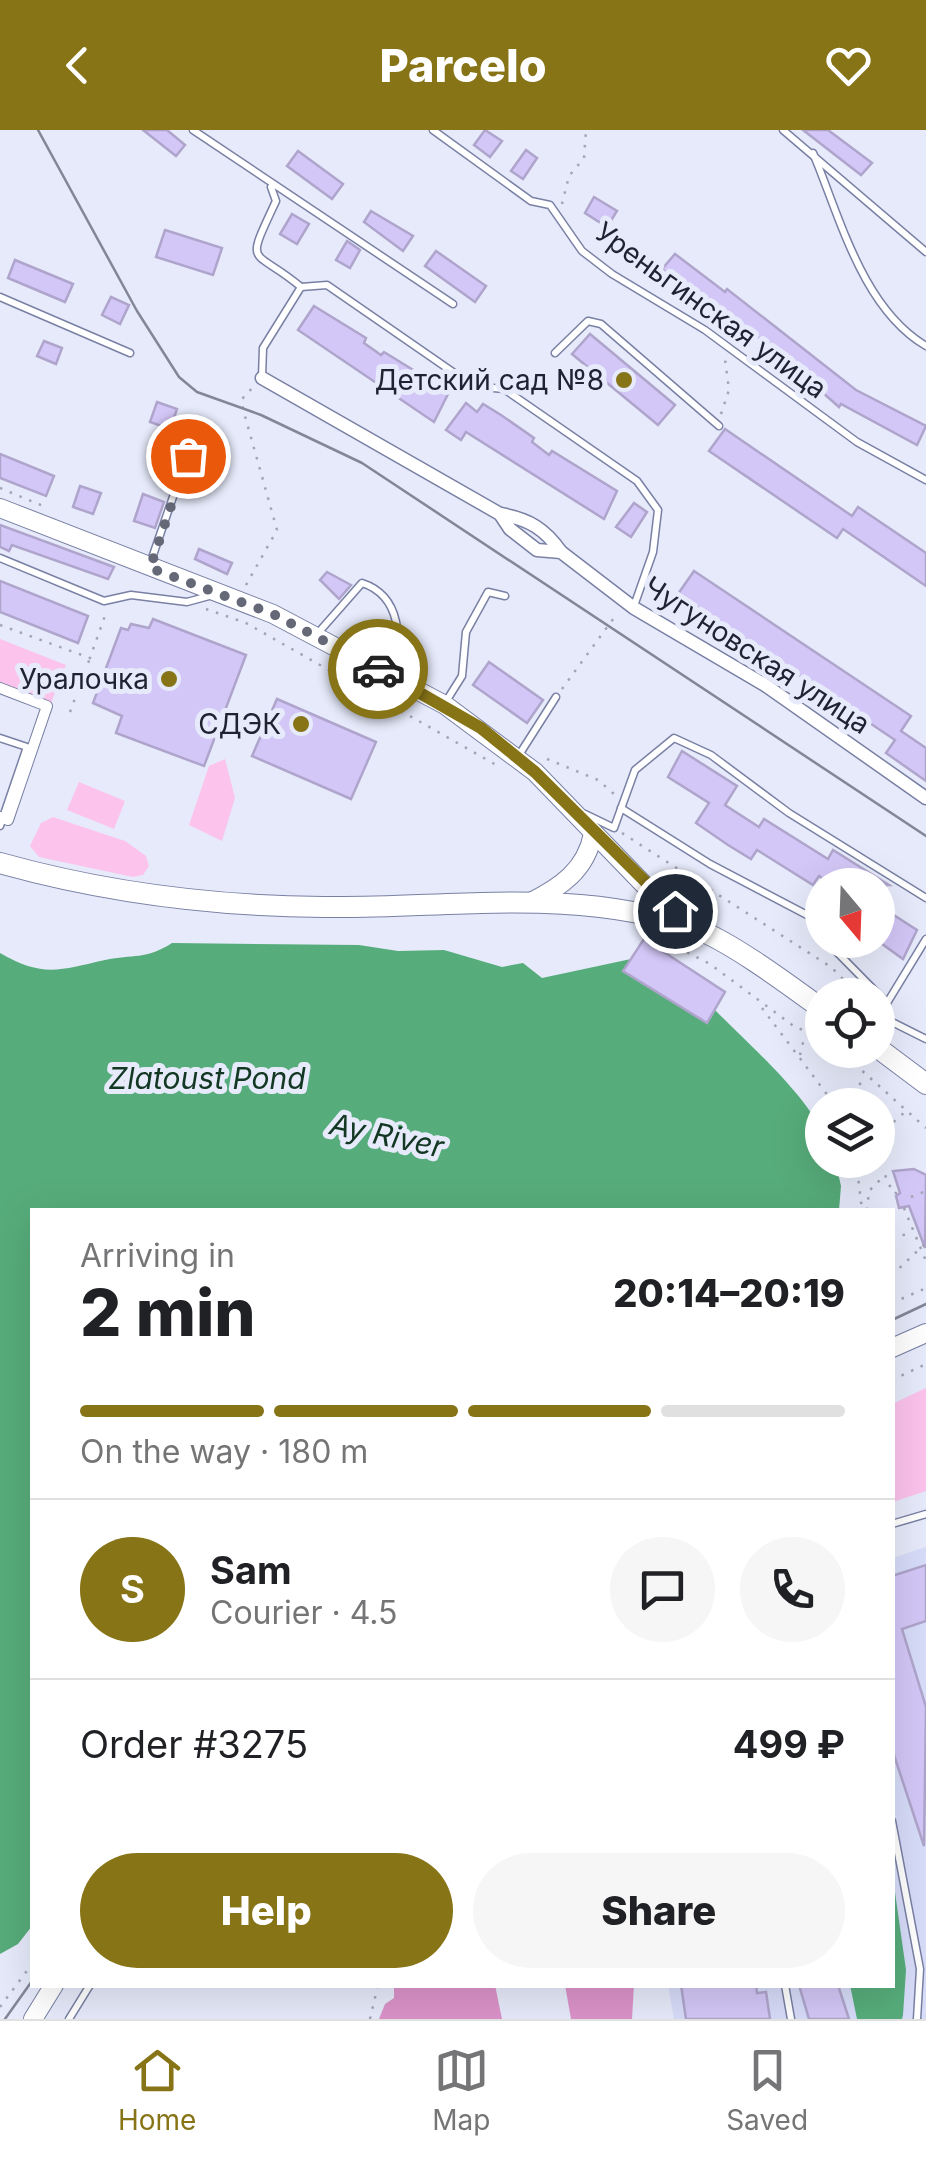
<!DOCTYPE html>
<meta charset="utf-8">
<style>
body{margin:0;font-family:Inter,sans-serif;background:#f6f6f6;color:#202124;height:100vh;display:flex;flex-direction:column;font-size:38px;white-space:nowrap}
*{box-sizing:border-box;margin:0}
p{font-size:32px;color:#757577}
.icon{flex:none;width:55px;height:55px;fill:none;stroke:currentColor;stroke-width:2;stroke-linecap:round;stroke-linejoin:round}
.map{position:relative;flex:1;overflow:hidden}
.sheet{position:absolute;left:30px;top:1078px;width:865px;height:780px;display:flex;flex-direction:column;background:#fff;border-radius:0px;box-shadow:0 10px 40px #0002}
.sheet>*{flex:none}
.needle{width:65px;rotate:161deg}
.tools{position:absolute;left:805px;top:738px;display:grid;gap:20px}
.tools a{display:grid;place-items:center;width:90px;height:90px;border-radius:50%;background:#fff;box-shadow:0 10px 40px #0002;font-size:50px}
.pin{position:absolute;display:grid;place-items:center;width:85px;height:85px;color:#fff;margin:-42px;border:5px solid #fff;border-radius:50%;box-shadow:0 2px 10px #0007}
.courier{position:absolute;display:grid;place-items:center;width:100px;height:100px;margin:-50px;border:8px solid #877417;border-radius:50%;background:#fff;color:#222;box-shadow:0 2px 12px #0007}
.head em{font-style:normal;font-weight:800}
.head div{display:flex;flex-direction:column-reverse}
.head{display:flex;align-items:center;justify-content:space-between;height:170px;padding:0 50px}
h1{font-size:65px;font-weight:800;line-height:75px}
.bar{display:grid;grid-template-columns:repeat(4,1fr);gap:15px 10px;align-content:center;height:120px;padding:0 50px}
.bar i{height:12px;border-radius:8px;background:#e0e0e0}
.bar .current{background:#877417}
.bar p{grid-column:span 4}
.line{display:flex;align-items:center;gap:25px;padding:0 50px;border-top:2px solid #e0e0e0}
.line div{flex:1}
.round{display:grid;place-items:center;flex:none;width:105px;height:105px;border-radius:52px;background:#f6f6f6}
.primary-button{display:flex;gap:20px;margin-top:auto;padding:20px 50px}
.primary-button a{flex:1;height:115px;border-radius:60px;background:#877417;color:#fff;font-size:40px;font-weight:800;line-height:115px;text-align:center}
.primary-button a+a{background:#f6f6f6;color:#202124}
header{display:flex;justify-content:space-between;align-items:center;height:130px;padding:0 50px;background:#877417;color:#fff;font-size:45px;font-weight:800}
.dock{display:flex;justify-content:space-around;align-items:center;height:140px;border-top:2px solid #e0e0e0;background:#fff;font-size:28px;color:#757577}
.dock a{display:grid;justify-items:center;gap:5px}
.dock .current{color:#877417}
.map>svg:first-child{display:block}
.built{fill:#d7dcf9}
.green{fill:#fcc3ed}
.forest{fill:#dc93c9}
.water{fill:#57ac7b}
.building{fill:#d3c7f7;stroke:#afa5cc;stroke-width:2.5}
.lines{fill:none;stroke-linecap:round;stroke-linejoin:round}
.service-casing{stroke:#7980a4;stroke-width:9}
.pedestrian-casing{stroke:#7980a4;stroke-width:12}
.minor-casing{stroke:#7980a4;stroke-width:15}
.secondary-casing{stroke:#7980a4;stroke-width:20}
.primary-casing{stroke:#7980a4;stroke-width:22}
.path{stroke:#a1a5b4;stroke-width:2.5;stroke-dasharray:2.5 8;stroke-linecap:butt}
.service{stroke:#fff;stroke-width:6}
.pedestrian{stroke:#fff;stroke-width:10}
.minor{stroke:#fff;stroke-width:12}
.secondary{stroke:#fff;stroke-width:18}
.primary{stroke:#fff;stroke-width:20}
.tram{stroke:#838696;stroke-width:2.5}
.done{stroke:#656877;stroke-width:10;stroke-dasharray:0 18}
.route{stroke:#877417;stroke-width:12}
.poi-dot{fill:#877417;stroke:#e6eafa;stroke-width:4}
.labels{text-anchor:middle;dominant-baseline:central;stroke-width:10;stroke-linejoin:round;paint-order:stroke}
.street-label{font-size:28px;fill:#1f2231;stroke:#e6eafa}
.poi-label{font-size:28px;fill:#1f2231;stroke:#e6eafa;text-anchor:end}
.water-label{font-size:30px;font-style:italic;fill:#123722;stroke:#e6eafa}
</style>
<header><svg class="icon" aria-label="back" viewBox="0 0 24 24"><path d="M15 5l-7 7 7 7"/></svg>Parcelo<svg class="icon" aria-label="heart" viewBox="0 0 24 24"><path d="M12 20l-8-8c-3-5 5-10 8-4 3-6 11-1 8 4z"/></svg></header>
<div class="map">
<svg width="926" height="1889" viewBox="0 0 926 1889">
<rect width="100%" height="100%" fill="#e6eafa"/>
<path class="built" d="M926 1417V1889H674L668 1855H892L893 1428Z"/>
<g class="green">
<path d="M0 509 66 535 51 573 0 553Z"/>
<path d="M225 629 235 668 222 711 189 695 209 636Z"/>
<path d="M79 652 125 671 114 699 67 680Z"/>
<path d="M53 687 125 711 146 726 149 736 143 745 133 747 39 727 30 716 41 693Z"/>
<path d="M926 1258V1361L893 1372 892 1274Z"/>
</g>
<g class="forest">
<path d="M394 1855H495L502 1889H379L385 1874 394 1868Z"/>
<path d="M565 1855H634L632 1889H571Z"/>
</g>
<g class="water">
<path d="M172 813 359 815 398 821 444 820 502 837 523 833 542 848 631 829 624 841 706 893 714 879C739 905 816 973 822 1006 824 1013 822 1023 822 1030H835L841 1056 839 1080H32V1796L18 1814 0 1824V823C43 848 60 840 105 830 133 824 146 830 172 813Z"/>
<path d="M893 1748 906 1840 903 1885 902 1889H857L850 1855H892Z"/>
</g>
<g class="building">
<path d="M143 0H167L185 15 176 26Z"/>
<path d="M485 0 502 11 490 27 474 15Z"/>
<path d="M803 0H828L872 33 861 45Z"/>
<path d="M526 20 537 28 523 49 511 41Z"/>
<path d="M298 21 343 54 332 69 287 36Z"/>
<path d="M594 67 617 81 607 97 585 83Z"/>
<path d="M371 81 413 106 403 121 364 92Z"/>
<path d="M292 84 309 94 297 114 280 104Z"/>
<path d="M165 100 222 118 213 145 156 127Z"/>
<path d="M347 111 360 120 350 138 336 130Z"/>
<path d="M436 121 486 156 475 172 425 136Z"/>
<path d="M675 124 725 162 727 159 856 260 926 296 917 315 841 274 839 277 769 215 678 152 662 139Z"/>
<path d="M15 130 73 154 65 172 8 148Z"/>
<path d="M111 167 129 175 120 194 102 185Z"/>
<path d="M314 176 366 208 364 213 381 225 384 222 449 262 434 292 298 200Z"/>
<path d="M590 204 675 275 658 295 572 224Z"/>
<path d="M44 211 62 218 56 234 37 226Z"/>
<path d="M157 272 177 279 170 299 150 292Z"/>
<path d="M466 273 477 282 483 274 501 285 534 308 532 312 549 325 552 321 617 361 604 389 466 302 461 310 446 300Z"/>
<path d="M725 299 852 386 858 377 926 423V456L843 399 837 408 709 321Z"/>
<path d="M0 324 54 346 46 366 0 348Z"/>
<path d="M80 356 101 363 93 384 73 377Z"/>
<path d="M143 364 164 372 155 398 134 391Z"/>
<path d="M634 373 647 382 631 407 616 397Z"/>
<path d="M0 395 114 437 108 449 12 415 9 421 0 417Z"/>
<path d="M199 419 232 433 227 444 195 429Z"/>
<path d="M694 441 911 586 901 601 926 618V651L886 623 895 610 678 464Z"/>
<path d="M327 442 351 455 339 469 320 450Z"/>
<path d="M0 451 88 486 78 513 0 482Z"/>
<path d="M153 489 246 525 204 636 116 603 122 586 93 573 121 498 128 500 131 494 149 498Z"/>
<path d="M489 532 543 570 527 593 473 555Z"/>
<path d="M277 569 376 612 351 669 252 626Z"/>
<path d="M682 621 737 656 725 675 759 697 764 689 828 729 833 720 889 755H832L819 746 813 755 757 720 751 729 728 715 696 693 709 673 668 647Z"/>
<path d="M878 775 917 800 903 829 878 811Z"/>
<path d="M644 809 725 862 707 893 623 841Z"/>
<path d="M914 1039 926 1045 925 1118 909 1076 899 1078 896 1066 900 1063 893 1041Z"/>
<path d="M926 1435V1491L902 1499 926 1577 924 1716 892 1619V1446Z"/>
<path d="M681 1855H756L757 1863 766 1862 770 1889H686Z"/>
<path d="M799 1855H838L849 1889H809Z"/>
</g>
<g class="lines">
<defs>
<g id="service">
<path d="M193 0 453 174"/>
<path d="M433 0 531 71 550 75 582 121 612 144 705 200 857 312 926 350"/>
<path d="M783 0 926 122"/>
<path d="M813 23C840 87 862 178 926 216"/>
<path d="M271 57 276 71C244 140 252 116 301 157"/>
<path d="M0 167 130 223"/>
<path d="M555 223 588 191 601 194 719 296"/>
<path d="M262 247 263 218 301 157 327 155 473 256 504 259 637 351 658 380 653 422 634 476"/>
<path d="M0 428 104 471 131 465 187 472 209 466"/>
<path d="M151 431 198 294"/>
<path d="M318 503 362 453C402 466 402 511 393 546"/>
<path d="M445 573 462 546 466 502 488 462 505 466"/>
<path d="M0 608 27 617 0 696"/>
<path d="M519 625 556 567"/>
<path d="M621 678 710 734 809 786 822 808"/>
<path d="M585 684 614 698 635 640 674 608 711 625 789 683 926 768"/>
<path d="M825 810 887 873"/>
<path d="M880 886 926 909"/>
<path d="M878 898 887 873 926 809"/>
<path d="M892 1394 926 1384"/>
<path d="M892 1691 920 1839 917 1889"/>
<path d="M785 1855 791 1889"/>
<path d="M69 1889 90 1855"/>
</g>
<path id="pedestrian" d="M0 558 47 576 8 690 0 687"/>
<g id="minor">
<path d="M262 248 500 384 510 399 537 420 561 422 634 478 765 555 926 668"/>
<path d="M500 384C529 389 545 399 561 422"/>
</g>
<g id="secondary">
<path d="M0 378 273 484 445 575 535 642 653 764 693 796"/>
<path d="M529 773C561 757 586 740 593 704"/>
<path d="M892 1218 926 1203"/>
<path d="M33 1889 54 1855"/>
</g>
<g id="primary">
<path d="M0 733C107 763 212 776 323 777 446 779 575 756 694 798 730 811 789 855 822 879"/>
<path d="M878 918 926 954"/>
</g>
</defs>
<use href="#service" class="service-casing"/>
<use href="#pedestrian" class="pedestrian-casing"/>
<use href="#minor" class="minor-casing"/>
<use href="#secondary" class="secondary-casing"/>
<use href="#primary" class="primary-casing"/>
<g class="path">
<path d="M562 74 569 46 584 28 586 0"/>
<path d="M721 284 729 260 725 229"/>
<path d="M0 358 48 378"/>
<path d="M246 455 277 400 243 279 242 269 254 256"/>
<path d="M206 479 246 493 498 636"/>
<path d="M0 495 90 528 107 480"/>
<path d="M562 559 616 485"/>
<path d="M70 582 90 528"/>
<path d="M547 629 598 650 614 664"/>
<path d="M622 703 831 837 859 865"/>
<path d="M659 808 710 834 795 897 822 907"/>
<path d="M762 878 835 975"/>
<path d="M839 920 926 998"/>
<path d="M800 925 803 913 821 908"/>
<path d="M835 975 867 948"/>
<path d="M878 1006 906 981"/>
<path d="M856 1030 862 1080"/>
<path d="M911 1067 926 1061"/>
<path d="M904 1078 926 1131"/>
<path d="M867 1080 869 1061 885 1045 893 1063H899"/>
<path d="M892 1106 911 1104"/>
<path d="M892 1145 926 1113"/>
<path d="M892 1173 926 1158"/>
<path d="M892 1250 926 1234"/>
<path d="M0 1877 32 1834"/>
<path d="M370 1889 378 1855"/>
</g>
<use href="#service" class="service"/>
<use href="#pedestrian" class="pedestrian"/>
<use href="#minor" class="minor"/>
<use href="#secondary" class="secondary"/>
<use href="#primary" class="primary"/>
<g class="tram">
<path d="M38 0 137 181 179 247 197 262 261 285 362 333 926 706"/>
<path d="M892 1190 926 1174"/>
<path d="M5 1889 32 1851"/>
</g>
</g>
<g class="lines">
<path class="done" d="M188 326 150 438 273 484 378 539"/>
<path class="route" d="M378 539 481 598 535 642 675 781"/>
</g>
<g class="poi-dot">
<circle cx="624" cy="250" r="10"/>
<circle cx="169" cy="549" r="10"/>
<circle cx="301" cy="594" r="10"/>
</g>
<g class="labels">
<g class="street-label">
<text transform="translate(711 180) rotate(36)">Уреньгинская улица</text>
<text transform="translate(757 525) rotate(33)">Чугуновская улица</text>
</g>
<g class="poi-label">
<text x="604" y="250">Детский сад №8</text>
<text x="149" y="549">Уралочка</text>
<text x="281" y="594">СДЭК</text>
</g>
<g class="water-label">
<text x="207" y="948">Zlatoust Pond</text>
<text transform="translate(387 1005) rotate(12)">Ay River</text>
</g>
</g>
</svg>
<div class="tools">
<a><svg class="needle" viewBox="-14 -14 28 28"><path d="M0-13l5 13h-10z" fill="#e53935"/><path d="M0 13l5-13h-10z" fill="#757577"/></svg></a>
<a><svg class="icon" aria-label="locate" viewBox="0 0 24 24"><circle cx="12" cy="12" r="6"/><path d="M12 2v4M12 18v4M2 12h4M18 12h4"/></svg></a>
<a><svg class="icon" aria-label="layers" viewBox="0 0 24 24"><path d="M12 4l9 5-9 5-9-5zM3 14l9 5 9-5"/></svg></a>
</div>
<div class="pin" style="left:188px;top:326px;background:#ea580c"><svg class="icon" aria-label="bag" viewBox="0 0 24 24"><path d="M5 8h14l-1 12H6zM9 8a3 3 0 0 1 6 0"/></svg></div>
<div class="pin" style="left:675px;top:781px;background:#1f2937"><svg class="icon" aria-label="home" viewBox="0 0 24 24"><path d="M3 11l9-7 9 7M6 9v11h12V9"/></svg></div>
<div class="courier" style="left:378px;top:539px"><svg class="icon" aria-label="car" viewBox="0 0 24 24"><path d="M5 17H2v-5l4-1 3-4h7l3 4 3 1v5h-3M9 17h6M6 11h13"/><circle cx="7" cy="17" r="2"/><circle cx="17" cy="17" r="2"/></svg></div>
<section class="sheet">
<div class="head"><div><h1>2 min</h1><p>Arriving in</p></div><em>20:14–20:19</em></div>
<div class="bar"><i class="current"></i><i class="current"></i><i class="current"></i><i></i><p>On the way · 180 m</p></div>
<div class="line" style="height:180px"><b class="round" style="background:#877417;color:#fff">S</b><div><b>Sam</b><p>Courier · 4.5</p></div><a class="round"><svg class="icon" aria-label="chat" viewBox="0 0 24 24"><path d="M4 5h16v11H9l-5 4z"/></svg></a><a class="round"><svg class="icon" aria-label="phone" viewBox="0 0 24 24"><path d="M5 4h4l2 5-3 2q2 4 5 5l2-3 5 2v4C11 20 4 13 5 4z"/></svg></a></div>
<div class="line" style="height:130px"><div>Order #3275</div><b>499 ₽</b></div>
<div class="primary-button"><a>Help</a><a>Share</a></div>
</section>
</div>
<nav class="dock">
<a class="current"><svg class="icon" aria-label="home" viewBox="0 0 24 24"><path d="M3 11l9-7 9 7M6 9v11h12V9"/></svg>Home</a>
<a><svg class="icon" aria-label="map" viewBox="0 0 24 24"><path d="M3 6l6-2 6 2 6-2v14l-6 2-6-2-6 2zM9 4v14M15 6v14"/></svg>Map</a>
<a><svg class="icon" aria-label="saved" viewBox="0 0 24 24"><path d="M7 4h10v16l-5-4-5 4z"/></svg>Saved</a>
</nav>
